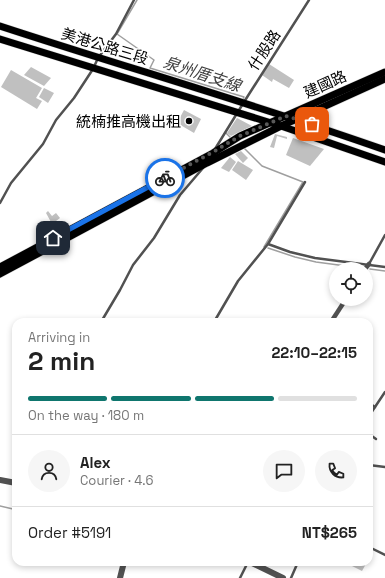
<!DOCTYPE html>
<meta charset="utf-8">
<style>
body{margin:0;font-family:"Space Grotesk","Noto Sans TC",sans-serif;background:#f6f6f6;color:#222;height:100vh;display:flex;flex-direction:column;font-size:15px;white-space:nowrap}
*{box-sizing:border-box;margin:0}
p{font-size:13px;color:#767676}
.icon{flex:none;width:22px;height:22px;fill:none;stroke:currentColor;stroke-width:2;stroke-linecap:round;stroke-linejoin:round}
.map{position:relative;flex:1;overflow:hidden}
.side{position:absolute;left:12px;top:318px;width:361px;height:248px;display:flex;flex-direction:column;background:#fff;border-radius:12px;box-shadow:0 2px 6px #0003}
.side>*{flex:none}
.tools{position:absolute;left:329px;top:262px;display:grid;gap:8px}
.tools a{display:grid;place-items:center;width:44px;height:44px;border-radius:50%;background:#fff;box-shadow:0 2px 6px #0003;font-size:20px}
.pin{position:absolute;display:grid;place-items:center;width:34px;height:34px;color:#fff;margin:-17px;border-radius:8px;box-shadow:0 2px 6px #0006}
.courier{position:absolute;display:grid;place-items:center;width:40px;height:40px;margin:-20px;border:3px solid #1a73e8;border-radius:50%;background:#fff;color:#222;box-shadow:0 1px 5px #0007}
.head em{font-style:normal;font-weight:600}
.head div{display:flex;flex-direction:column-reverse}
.head{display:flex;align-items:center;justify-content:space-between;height:68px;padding:0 16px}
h1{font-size:26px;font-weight:600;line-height:30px}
.bar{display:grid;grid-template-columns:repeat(4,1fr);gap:6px 4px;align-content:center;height:48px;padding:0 16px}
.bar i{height:5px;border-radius:3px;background:#e0e0e0}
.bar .on{background:#0f766e}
.bar p{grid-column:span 4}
.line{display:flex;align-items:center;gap:10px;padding:0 16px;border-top:1px solid #e0e0e0}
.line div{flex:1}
.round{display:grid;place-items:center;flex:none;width:42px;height:42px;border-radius:21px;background:#f6f6f6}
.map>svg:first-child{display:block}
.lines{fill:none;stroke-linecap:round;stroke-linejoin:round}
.stream{stroke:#9f9f9f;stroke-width:1.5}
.building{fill:#c0c0c0}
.primary-casing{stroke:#dbdbdb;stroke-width:8}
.service{stroke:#515151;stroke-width:2.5}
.minor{stroke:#515151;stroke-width:4.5}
.tertiary{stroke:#515151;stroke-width:6}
.primary{stroke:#000;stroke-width:7}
.done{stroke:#595959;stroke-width:4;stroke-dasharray:0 7.2}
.route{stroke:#1a73e8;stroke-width:5}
.poi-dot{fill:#000;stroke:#fff;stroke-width:1.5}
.labels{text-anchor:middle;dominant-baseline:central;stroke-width:3;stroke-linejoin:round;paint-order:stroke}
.street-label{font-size:15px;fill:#000;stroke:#fff}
.poi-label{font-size:15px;fill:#000;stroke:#fff;text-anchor:end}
.water-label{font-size:16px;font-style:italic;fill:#404040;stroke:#fff}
</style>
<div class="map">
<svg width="385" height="578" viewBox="0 0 385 578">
<rect width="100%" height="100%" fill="#fff"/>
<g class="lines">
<g class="stream">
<path d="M137 0 117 34 154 60 150 68 244 97 243 99"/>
<path d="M226 133 231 138"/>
<path d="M244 148 262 166 303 182 264 247"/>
<path d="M268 248 295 257 316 262 361 268"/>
<path d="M370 269 385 271"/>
<path d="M0 506 13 509 16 508"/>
</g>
</g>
<g class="building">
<path d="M269 64 294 80 289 88 273 79 272 82 262 75Z"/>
<path d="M31 67 51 78 44 86 24 75Z"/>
<path d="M11 70 42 88 36 98 42 101 37 109 1 87Z"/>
<path d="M44 88 54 93 48 103 39 97Z"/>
<path d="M184 110 201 119 194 133 177 123Z"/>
<path d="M237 118 252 126 231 136 227 133Z"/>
<path d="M275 134 287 137V139L277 136 274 148 270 147Z"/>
<path d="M293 138 324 149 310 166 286 155Z"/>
<path d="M241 151 248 158 243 163 235 154Z"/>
<path d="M230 157 236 162 229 172 221 168Z"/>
<path d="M238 161 253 170 246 180 232 170Z"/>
<path d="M48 211 52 216 56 213 60 218 52 224 46 213Z"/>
<path d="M344 562H367L362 571Z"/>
</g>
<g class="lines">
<defs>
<g id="primary">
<path d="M0 26C128 68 258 105 385 150"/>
<path d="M0 39 281 126 385 162"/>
<path d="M0 267 213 153 240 136 385 72"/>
<path d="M0 274 207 163 281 126 385 79"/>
</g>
</defs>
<use href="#primary" class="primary-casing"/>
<g class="service">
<path d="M215 149 244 102 309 0"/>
<path d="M0 203 11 183 43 144 56 120 74 98 93 69 98 58 116 34 134 0"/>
<path d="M268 244 290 252 315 258 385 267"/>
<path d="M369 264 385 235"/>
<path d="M101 322 120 290 133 265 154 238 180 195 203 168"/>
<path d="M214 322 238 281 268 244 305 182"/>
<path d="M369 403 375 407"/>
<path d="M369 416 385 392"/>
<path d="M369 434 376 439"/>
<path d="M369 465 385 467"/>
<path d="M369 547 385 555"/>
<path d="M240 578 248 562"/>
<path d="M291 578 298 562"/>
</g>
<g class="minor">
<path d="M365 269 369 264"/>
<path d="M331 322 346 299"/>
</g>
<g class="tertiary">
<path d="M0 480 16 483"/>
<path d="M250 562 283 578"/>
<path d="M120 578 124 562"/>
</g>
<use href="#primary" class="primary"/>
</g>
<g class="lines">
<path class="done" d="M165 178 213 152 240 136 286 116 312 124"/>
<path class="route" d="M53 238 165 178"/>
</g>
<circle class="poi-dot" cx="189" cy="121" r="4"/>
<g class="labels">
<g class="street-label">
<text transform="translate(105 46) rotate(17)">美港公路三段</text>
<text transform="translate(264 50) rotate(-57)">什股路</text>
<text transform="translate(325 84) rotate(-24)">建國路</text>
</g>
<g class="poi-label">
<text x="181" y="121">統楠推高機出租</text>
</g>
<g class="water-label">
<text transform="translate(202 74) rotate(18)">泉州厝支線</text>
</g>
</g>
</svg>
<div class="tools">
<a><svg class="icon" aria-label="locate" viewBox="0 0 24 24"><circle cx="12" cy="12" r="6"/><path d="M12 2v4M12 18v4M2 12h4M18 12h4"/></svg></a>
</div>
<div class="pin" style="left:312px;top:124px;background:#ea580c"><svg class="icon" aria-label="bag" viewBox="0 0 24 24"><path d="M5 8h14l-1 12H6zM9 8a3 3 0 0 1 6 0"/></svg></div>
<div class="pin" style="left:53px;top:238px;background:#1f2937"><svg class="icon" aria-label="home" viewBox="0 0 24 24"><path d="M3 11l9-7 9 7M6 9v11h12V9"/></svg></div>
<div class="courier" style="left:165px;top:178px"><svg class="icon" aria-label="bike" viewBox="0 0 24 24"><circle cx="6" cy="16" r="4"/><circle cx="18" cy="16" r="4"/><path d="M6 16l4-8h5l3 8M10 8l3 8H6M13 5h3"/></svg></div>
<section class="side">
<div class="head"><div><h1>2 min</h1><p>Arriving in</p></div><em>22:10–22:15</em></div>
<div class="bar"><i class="on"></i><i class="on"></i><i class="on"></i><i></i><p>On the way · 180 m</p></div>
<div class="line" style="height:72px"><a class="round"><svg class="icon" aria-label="person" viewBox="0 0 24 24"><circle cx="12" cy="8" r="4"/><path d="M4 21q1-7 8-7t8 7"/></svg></a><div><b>Alex</b><p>Courier · 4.6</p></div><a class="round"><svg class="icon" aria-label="chat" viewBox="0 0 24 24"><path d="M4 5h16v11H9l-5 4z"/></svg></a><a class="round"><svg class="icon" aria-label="phone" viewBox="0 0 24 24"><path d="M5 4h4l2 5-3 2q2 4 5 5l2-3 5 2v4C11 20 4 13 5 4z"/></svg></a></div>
<div class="line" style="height:52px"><div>Order #5191</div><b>NT$265</b></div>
</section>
</div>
